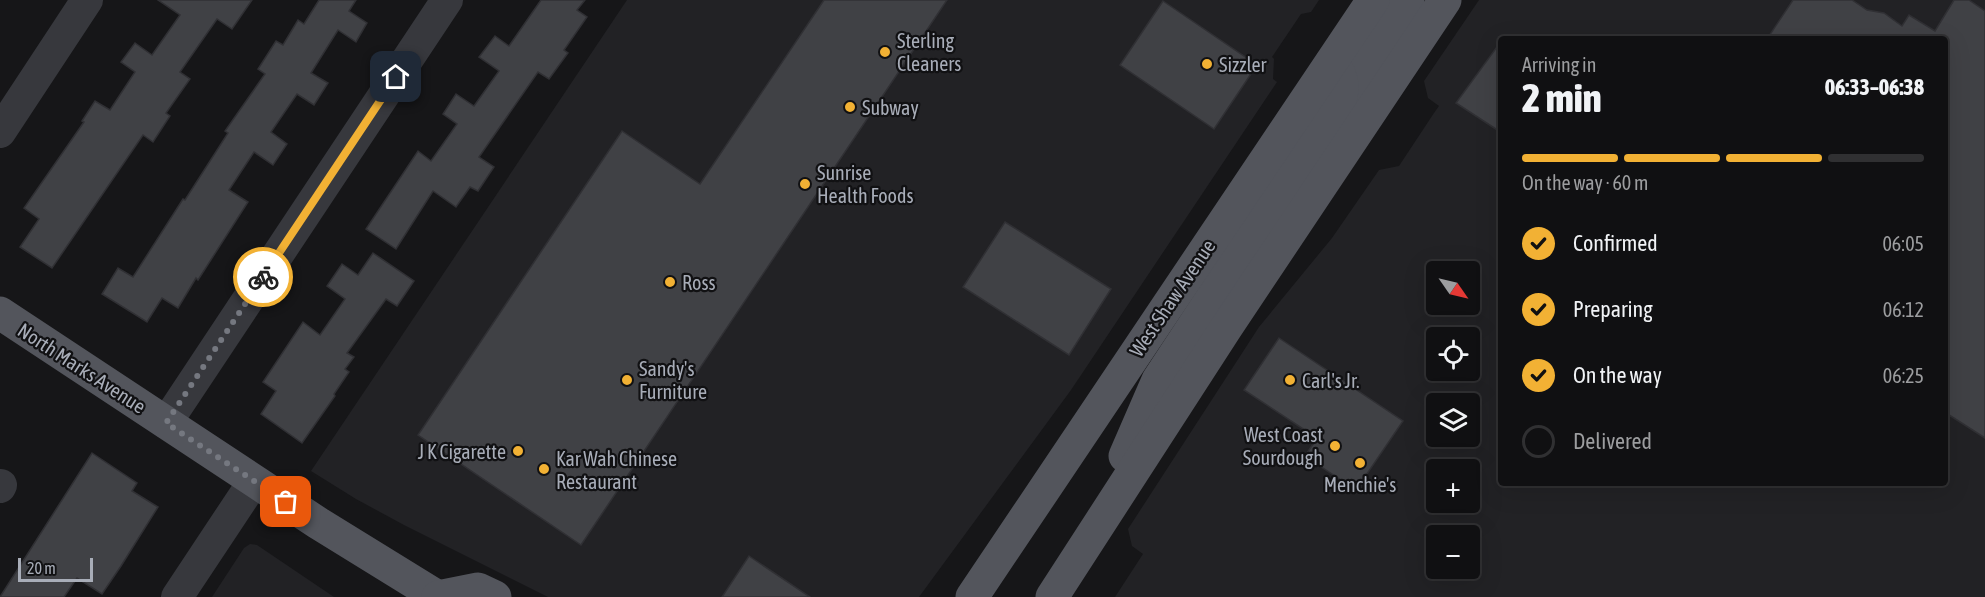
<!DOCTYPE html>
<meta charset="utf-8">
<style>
body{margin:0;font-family:"Asap Condensed",sans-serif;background:#19191b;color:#f1f3f6;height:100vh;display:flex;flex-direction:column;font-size:22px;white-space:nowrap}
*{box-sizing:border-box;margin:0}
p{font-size:20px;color:#9c9d9f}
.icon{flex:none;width:33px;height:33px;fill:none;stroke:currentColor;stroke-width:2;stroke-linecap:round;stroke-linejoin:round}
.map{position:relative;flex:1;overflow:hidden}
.drawer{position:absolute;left:1498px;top:36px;width:450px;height:450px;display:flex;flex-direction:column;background:#101012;border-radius:6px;box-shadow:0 6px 24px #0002,0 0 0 2px #303032}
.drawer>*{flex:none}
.needle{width:39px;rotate:124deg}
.controls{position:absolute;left:1426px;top:261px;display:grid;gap:12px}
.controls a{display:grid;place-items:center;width:54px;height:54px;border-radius:6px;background:#101012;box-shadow:0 6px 24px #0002,0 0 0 2px #303032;font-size:30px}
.scale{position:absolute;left:18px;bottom:15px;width:75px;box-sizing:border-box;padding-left:6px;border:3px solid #a8adb8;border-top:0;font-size:16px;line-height:21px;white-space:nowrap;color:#a8adb8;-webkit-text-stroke:4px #111113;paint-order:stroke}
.pin{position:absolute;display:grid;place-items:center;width:51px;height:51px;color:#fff;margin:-26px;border-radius:12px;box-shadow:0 3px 9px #0006}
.courier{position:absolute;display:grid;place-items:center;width:60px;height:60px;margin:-30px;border:4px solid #f2b134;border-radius:50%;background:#fff;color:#222;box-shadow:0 2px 8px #0007}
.head em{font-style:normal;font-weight:800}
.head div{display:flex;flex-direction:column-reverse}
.head{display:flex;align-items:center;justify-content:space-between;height:102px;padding:0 24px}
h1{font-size:39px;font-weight:800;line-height:45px}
.bar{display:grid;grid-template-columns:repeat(4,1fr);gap:9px 6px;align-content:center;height:72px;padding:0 24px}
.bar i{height:8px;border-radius:4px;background:#303032}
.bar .active{background:#f2b134}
.bar p{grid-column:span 4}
ol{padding:0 24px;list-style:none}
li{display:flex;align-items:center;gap:18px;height:66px}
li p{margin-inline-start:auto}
li .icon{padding:6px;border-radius:50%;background:#f2b134;color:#111;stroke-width:4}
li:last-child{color:#9c9d9f}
li i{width:33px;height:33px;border:3px solid #303032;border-radius:50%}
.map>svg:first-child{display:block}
.built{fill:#222225;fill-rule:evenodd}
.building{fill:#404145;stroke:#303034;stroke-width:1.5}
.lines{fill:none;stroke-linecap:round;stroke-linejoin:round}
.minor{stroke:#37383d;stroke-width:32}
.major{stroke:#53555c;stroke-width:33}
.done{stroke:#757880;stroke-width:6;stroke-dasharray:0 10.8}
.route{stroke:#f2b134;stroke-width:8}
.poi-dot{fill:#f2b134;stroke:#111113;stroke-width:2}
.labels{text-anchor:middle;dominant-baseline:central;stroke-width:4.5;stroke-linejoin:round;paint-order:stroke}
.poi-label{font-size:20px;fill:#a8adb8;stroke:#111113;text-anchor:start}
.street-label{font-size:20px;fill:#a8adb8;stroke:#111113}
</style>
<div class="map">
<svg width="1985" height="597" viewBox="0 0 1985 597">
<rect width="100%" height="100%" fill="#161618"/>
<g class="built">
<path d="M627 0H1319L1311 12 1301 14 1272 57 1274 59 1273 79 1277 82 1071 390 919 597H548L404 525 356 499 311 471Z"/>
<path d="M1479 0H1985V597H1115L1143 554 1132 546 1128 529 1259 327 1332 238 1379 170 1399 166 1434 113 1439 106 1428 98 1424 81ZM1502 39H1946V483H1502ZM1437 272H1470V304H1437ZM1437 338H1470V370H1437ZM1437 404H1470V436H1437ZM1437 470H1470V502H1437ZM1437 536H1470V568H1437Z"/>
<path d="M250 544 257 545 334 597H212L244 548Z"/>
</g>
<g class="building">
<path d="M158 0H252L232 29 217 19 180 72 190 79 166 113 170 116 153 142 143 135 52 268 20 247 39 219 24 208 84 122 82 121 95 101 110 110 135 72 121 62 135 43 152 55 180 15Z"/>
<path d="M319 0H356L349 11 367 23 356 42 338 30 311 73 328 83 314 105 297 94 271 132 287 144 273 165 254 152 229 190 248 202 198 280 196 278 178 308 162 298 147 322 102 294 118 268 133 277 183 199 185 200 228 133 225 131 265 74 258 69 276 41 283 45 298 20 304 24Z"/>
<path d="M541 0H585L577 10 587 17 564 50 568 53 549 79 538 72 479 157 494 167 478 191 470 187 456 207 433 191 396 249 366 229 418 151 431 161 457 124 443 114 456 94 474 106 499 71 479 57 495 36 509 46Z"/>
<path d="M824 0H947L581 545 418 435 622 131 700 184Z"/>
<path d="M1793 0H1852L1867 10 1884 13 1902 26 1909 15 1935 31 1954 0H1969L1985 11V438L1946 413V39H1767Z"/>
<path d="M1163 1 1257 65 1214 129 1120 65Z"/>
<path d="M1502 40V133L1456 103Z"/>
<path d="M1005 222 1111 289 1069 355 963 287Z"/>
<path d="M373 253 414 281 397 306 386 299 347 353 354 357 345 369 349 372 334 394 335 396 302 443 261 414 276 391 263 382 303 322 320 335 345 299 327 286 342 264 358 275Z"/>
<path d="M1279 338 1403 421 1356 490 1305 456 1317 438 1244 390Z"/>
<path d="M92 453 137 483 132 491 158 507 121 566 102 594 77 578 64 597H0Z"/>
<path d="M749 556 810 597H722Z"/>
</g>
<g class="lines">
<g class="minor">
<path d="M0 132 87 0"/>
<path d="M166 423 447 0"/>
<path d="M0 487 1 485"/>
<path d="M177 597 254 481"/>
</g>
<g class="major">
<path d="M1371 110C1356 81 1365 65 1382 40 1390 27 1399 13 1408 0"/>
<path d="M0 313 318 523 438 597"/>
<path d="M1125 456 1158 380 1338 106C1345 88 1343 77 1332 62"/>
<path d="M438 597 478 589 495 597"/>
<path d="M972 597 1373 0"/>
<path d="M1052 597 1226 328 1445 0"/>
</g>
</g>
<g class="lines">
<path class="done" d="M263 277 166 423 286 502"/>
<path class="route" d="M263 277 396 77"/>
</g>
<g class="poi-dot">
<circle cx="885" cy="52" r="6"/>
<circle cx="1207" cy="64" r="6"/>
<circle cx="850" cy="107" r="6"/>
<circle cx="805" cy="184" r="6"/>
<circle cx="670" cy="282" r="6"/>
<circle cx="627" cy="380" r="6"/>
<circle cx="1290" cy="380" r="6"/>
<circle cx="1335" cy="446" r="6"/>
<circle cx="518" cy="451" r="6"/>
<circle cx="1360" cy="463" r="6"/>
<circle cx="544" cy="469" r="6"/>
</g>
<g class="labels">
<g class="poi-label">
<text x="897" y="40">Sterling<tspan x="897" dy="23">Cleaners</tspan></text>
<text x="1219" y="64">Sizzler</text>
<text x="862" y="107">Subway</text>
<text x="817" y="172">Sunrise<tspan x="817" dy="23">Health Foods</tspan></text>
<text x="682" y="282">Ross</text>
<text x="639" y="368">Sandy's<tspan x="639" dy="23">Furniture</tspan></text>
<text x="1302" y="380">Carl's Jr.</text>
<text x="1323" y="434" text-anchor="end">West Coast<tspan x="1323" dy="23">Sourdough</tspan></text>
<text x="506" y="451" text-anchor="end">J K Cigarette</text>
<text x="556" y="458">Kar Wah Chinese<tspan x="556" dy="23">Restaurant</tspan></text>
<text x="1360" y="484" text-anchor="middle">Menchie's</text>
</g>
<g class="street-label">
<text transform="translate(1172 298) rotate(-56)">West Shaw Avenue</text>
<text transform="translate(82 368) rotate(33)">North Marks Avenue</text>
</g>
</g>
</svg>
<div class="controls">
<a><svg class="needle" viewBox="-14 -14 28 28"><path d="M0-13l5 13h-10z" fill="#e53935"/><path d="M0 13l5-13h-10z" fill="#9c9d9f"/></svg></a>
<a><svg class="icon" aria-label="locate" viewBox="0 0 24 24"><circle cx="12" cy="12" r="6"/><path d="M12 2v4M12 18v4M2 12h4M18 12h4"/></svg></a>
<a><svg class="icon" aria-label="layers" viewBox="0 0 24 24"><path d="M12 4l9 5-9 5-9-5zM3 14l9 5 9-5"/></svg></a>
<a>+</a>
<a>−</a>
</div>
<div class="scale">20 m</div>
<div class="pin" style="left:286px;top:502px;background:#ea580c"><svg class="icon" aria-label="bag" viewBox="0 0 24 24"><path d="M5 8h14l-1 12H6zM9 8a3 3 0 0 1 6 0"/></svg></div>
<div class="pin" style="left:396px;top:77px;background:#1f2937"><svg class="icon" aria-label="home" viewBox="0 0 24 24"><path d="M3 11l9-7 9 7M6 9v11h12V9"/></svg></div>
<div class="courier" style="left:263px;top:277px"><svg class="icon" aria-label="bike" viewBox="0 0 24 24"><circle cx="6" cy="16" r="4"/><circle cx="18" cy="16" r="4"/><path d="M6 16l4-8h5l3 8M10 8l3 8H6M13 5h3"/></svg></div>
<section class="drawer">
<div class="head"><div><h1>2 min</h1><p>Arriving in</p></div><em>06:33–06:38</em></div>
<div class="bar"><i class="active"></i><i class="active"></i><i class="active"></i><i></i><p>On the way · 60 m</p></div>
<ol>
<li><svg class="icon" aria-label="check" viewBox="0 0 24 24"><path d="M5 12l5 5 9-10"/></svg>Confirmed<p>06:05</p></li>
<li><svg class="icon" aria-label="check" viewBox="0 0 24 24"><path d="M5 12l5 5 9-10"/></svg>Preparing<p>06:12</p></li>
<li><svg class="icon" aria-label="check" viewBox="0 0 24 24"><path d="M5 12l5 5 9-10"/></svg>On the way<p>06:25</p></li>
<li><i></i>Delivered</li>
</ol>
</section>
</div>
